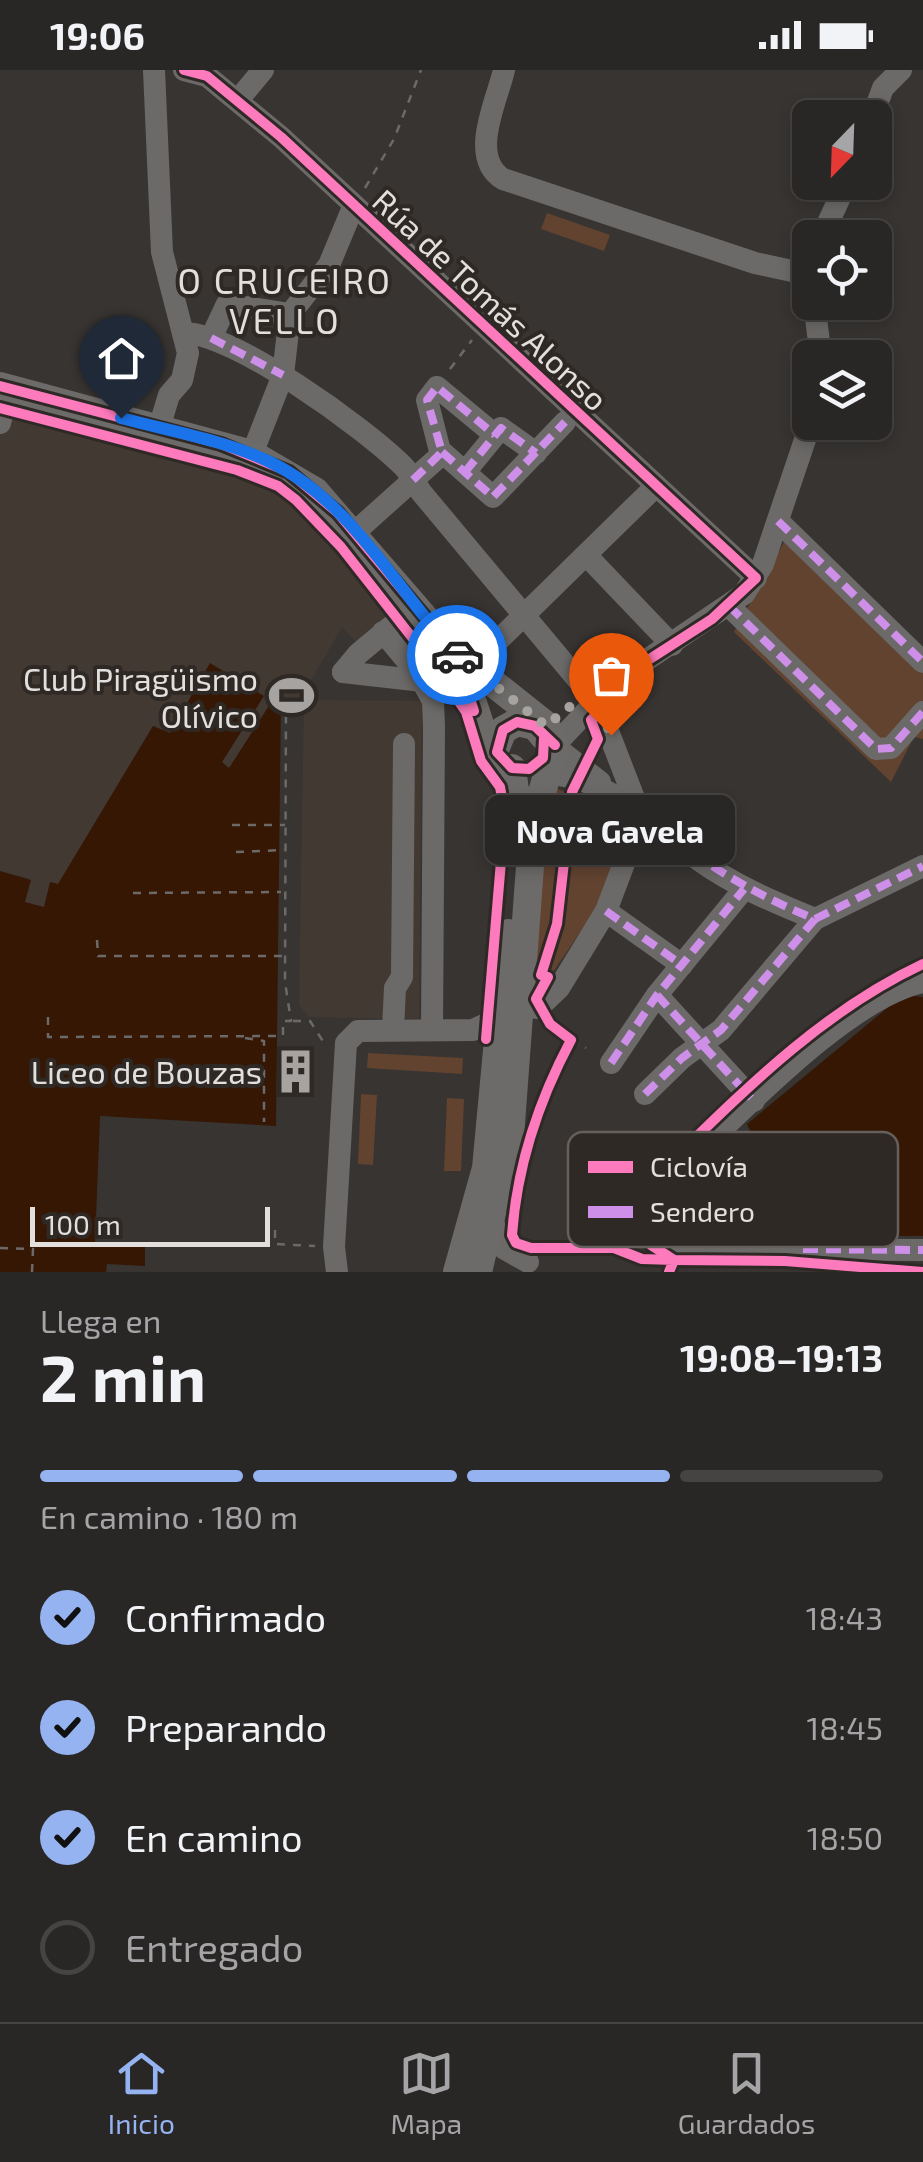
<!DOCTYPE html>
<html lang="es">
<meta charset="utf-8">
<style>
body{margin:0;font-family:"Exo 2",sans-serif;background:#312f2e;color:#f1f3f6;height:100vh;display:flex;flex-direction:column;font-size:38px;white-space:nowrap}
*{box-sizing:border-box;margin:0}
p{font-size:32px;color:#a5a5a7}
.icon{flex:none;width:55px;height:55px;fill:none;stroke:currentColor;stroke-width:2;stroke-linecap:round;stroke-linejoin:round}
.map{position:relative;height:1202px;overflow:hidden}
.drawer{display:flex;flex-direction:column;background:#292726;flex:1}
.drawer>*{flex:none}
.needle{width:65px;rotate:203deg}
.tools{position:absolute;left:792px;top:30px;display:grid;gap:20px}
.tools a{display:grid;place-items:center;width:100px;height:100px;border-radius:15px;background:#292726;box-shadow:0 5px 15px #0003,0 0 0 2px #454443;font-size:50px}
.scale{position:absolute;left:30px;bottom:25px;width:240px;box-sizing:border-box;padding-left:10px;border:5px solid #e2dfdc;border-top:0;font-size:28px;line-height:35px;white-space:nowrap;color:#e2dfdc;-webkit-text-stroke:8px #2f2926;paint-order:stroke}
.pin{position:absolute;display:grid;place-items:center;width:85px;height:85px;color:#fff;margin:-102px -42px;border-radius:50% 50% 50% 0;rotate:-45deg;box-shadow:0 0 10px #0007}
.pin .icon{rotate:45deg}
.courier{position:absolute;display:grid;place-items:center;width:100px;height:100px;margin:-50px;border:8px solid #1a73e8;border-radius:50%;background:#fff;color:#222;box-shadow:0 2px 12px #0007}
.bubble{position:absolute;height:70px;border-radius:15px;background:#292726;box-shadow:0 5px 15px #0003,0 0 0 2px #454443;font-size:32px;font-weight:700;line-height:70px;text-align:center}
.summary em{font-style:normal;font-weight:700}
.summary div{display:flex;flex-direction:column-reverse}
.summary{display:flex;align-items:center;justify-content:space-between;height:170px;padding:0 40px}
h1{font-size:65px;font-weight:700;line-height:75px}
.bar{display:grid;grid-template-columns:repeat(4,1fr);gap:15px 10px;align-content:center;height:120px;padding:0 40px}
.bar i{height:12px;border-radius:8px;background:#454443}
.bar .active{background:#95b2f1}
.bar p{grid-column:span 4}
ol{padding:0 40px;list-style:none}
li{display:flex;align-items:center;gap:30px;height:110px}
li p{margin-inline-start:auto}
li .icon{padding:10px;border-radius:50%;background:#95b2f1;color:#111;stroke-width:4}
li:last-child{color:#a5a5a7}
li i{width:55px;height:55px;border:5px solid #454443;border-radius:50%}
.status{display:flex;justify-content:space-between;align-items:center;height:70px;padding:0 50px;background:#292726;direction:ltr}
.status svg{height:28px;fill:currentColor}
.dock{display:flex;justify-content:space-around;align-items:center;height:140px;border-top:2px solid #454443;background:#292726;font-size:28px;color:#a5a5a7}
.dock a{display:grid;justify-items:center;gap:5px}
.dock .active{color:#95b2f1}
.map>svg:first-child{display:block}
.built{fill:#433933}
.green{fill:#614330}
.water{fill:#361704}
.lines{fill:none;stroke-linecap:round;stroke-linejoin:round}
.path{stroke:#6c6a69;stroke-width:2.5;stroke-dasharray:8 8;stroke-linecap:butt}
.minor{stroke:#6c6a69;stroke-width:22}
.major{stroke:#6d6b69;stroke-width:28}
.quiet{stroke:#ce8fe9;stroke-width:8;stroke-dasharray:15 8;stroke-linecap:butt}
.cycleway-casing{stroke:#2f2926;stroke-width:16}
.cycleway{stroke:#fd7abc;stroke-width:10}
.done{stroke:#a6a3a0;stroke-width:10;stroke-dasharray:0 18}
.route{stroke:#1a73e8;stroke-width:12}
.labels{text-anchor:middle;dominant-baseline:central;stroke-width:8;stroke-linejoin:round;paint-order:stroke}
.street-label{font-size:32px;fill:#e2dfdc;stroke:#2f2926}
.poi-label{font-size:32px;fill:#e2dfdc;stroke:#2f2926;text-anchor:end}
.neighbourhood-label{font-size:35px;letter-spacing:2.5px;fill:#e2dfdc;stroke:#2f2926}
.key{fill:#2f2926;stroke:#65605d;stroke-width:2.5}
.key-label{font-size:28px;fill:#e2dfdc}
</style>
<div class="status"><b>19:06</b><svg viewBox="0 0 49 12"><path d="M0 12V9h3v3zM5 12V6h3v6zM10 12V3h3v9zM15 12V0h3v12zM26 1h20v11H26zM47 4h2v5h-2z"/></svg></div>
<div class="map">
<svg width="923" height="1202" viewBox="0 0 923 1202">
<rect width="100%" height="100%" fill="#373432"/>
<g class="built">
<path d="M0 341 243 406 296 436 390 547 357 573 342 557 299 631 281 626 272 631 230 698 222 693 210 594 170 664 153 656 44 838 24 832 31 809 0 801Z"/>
<path d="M304 630 422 631 419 949 309 947 299 935Z"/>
</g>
<g class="green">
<path d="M547 143 610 165 604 181 541 159Z"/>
<path d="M794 454 923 585V669L914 667 891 712 734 562Z"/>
<path d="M558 719 616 744 625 760 600 833 534 930 547 730Z"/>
<path d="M368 983 463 988 462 1004 367 998Z"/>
<path d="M361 1024 377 1025 373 1095 358 1094Z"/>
<path d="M447 1028 464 1029 461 1101H444Z"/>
</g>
<g class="water">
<path d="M210 593 264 626 222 692 229 698 272 631 281 626 276 1056 100 1046 95 1172 145 1176V1196L107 1194 106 1202H0V801L31 810 25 832 44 837 50 812 58 814 153 656 170 663Z"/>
<path d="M903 925 923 927V1166L770 1165 764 1091 747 1054Z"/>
</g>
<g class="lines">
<g class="path">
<path d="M365 118 394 69 421 0"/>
<path d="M450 299 472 270"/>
<path d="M570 746 615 759"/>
<path d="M232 755H285"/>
<path d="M236 782 284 780"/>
<path d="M133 823 281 822"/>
<path d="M97 870 98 886H285"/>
<path d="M547 887 557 854 571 727"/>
<path d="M48 947V967L283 966V951H291L285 912 286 632"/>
<path d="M293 951H310L326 976"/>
<path d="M245 968 264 971V1052"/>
<path d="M571 970 586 978"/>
<path d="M275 1160V1174L315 1176"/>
<path d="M0 1178 33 1179 32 1202"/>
</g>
<g class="minor">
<path d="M154 0 162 182 188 283 182 310 169 325 159 358"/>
<path d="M184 0 207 6 281 67 756 508"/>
<path d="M504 0C497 31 468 87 503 109L755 193 792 201 810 199"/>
<path d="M238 30 263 0"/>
<path d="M872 48 883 18 901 0"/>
<path d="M821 168 847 112"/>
<path d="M814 232 821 288"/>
<path d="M183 263C233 262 366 359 403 396 410 403 415 413 421 422L588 622"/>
<path d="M211 268 227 234 290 244"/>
<path d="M0 353 9 318"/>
<path d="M442 382 493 427 565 352"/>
<path d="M252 384 283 305 290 244 329 195 354 135"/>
<path d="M465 402 501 358 536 383"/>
<path d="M778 451 923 592"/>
<path d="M355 462 441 385 427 330 437 317 495 365"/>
<path d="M587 486 672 575"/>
<path d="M729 536 876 679 891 678 923 642"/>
<path d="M383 562 418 604"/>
<path d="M472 596 656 416"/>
<path d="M343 602 358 584 417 535"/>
<path d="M343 602 423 611"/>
<path d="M544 668 600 712"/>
<path d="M555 675 614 612 744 524 763 494 811 352"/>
<path d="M549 704C610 707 650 755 696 788 733 815 773 832 815 849"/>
<path d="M606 841 682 895"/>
<path d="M815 849 923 796"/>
<path d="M923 912C840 930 723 1063 656 1121L648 1140 656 1166 677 1179 923 1180"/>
<path d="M657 925 754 1031"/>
<path d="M521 936 538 938 559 918 606 841 634 767 639 741 596 630"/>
<path d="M393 959 395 918 402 907 404 674"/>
<path d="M432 960 434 657 433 631 418 604 451 578"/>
<path d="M611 993 657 925 744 819"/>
<path d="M645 1024 682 988 721 960 815 849"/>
<path d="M492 1150 503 1178 528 1192"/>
<path d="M337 1202 334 1177 346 973 358 961 473 960 501 947"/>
</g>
<g class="major">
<path d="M0 316 252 384 315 421 455 583 546 655 555 675 536 745"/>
<path d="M467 615 493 694"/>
<path d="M497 675 503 660 517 652 535 656 544 667"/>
<path d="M512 698 520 758"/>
<path d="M457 1202 486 1098 508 863"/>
<path d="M478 1202 510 1067 535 729"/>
</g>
<g class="quiet">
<path d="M211 268 283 305"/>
<path d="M442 382 493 427 565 352"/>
<path d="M465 402 501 358 536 383"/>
<path d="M413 410 442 382 427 330 437 317 495 365"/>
<path d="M778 451 923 592"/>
<path d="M729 536 876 679 891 678 923 642"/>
<path d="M639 741C694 788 748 822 815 849"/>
<path d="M606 841 682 895"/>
<path d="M815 849 923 796"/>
<path d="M657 925 751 1028"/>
<path d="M611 993 657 925 744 819"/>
<path d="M645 1024 682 988 721 960 815 849"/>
<path d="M803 1179 923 1180"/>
</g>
<defs>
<g id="cycleway">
<path d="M184 0 207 6 281 67 756 508 712 549 614 612"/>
<path d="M0 316 221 374 289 402 338 443 455 583 474 641"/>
<path d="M0 338 237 400 278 416 296 430 341 477 436 598 466 642 481 691 500 717 505 744 486 969"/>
<path d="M609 603 620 620 591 650 598 669 572 722 557 854 541 905 548 907 536 929 550 954 571 970C538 1032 517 1095 512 1165L516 1173 531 1178H614L642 1189 674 1190 669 1202"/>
<path d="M544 668 543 688 529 699 512 698 497 682 503 660 517 652 535 656 555 675"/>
<path d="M923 894C814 945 731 1034 646 1116L639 1126V1156L651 1175 674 1190 785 1191 923 1202"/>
</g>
</defs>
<use href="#cycleway" class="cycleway-casing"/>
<use href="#cycleway" class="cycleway"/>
</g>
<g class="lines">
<path class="done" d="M457 585 546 656 588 622 614 612 596 630 611 665"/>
<path class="route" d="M121 348C170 361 224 370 270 392 352 431 397 521 457 585"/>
</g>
<defs>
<symbol id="stadium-bare" viewBox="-9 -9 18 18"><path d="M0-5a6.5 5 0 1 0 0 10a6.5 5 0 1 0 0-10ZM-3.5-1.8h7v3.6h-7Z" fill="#a6a3a0" stroke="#2f2926" stroke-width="2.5" paint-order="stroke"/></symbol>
<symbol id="building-bare" viewBox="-9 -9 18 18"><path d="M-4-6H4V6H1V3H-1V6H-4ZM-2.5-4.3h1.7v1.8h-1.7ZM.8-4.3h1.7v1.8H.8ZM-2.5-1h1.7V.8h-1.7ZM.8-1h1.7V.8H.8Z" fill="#a6a3a0" stroke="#2f2926" stroke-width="2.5" paint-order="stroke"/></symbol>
</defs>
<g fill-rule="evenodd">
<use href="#stadium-bare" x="260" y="594" width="63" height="63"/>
<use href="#building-bare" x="264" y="970" width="63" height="63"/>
</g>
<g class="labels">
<g class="street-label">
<text transform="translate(491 229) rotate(43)">Rúa de Tomás Alonso</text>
</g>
<g class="poi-label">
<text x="258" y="608">Club Piragüismo<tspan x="258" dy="37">Olívico</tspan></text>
<text x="262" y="1001">Liceo de Bouzas</text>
</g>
<g class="neighbourhood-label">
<text x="285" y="210">O CRUCEIRO<tspan x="285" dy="40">VELLO</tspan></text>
</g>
</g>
<rect x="568" y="1062" width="330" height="115" rx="15" class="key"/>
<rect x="588" y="1091" width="45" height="12" fill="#fd7abc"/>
<rect x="588" y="1136" width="45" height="12" fill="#ce8fe9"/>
<g class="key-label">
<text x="650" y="1107">Ciclovía</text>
<text x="650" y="1152">Sendero</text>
</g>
</svg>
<div class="tools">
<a><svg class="needle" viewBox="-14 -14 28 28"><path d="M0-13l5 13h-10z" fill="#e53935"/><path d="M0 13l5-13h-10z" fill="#a5a5a7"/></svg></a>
<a><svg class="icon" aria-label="locate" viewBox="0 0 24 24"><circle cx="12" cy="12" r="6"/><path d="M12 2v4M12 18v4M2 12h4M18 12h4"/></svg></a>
<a><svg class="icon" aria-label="layers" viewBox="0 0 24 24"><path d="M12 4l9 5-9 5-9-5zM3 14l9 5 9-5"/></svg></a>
</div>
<div class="scale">100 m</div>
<div class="pin" style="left:611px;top:665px;background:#ea580c"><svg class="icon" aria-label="bag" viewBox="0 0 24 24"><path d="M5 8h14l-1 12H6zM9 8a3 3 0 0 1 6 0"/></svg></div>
<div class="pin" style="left:121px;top:348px;background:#1f2937"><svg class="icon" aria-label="home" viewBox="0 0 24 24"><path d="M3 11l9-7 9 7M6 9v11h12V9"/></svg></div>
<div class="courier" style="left:457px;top:585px"><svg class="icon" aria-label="car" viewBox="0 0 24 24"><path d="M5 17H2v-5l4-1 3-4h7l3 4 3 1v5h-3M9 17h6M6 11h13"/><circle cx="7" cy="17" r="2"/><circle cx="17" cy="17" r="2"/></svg></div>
<div class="bubble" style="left:485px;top:725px;width:250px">Nova Gavela</div>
</div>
<section class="drawer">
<div class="summary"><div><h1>2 min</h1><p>Llega en</p></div><em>19:08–19:13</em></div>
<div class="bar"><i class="active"></i><i class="active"></i><i class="active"></i><i></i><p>En camino · 180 m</p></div>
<ol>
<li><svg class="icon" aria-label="check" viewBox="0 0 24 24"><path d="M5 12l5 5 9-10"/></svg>Confirmado<p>18:43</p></li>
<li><svg class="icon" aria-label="check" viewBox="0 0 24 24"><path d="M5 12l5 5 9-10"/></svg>Preparando<p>18:45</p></li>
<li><svg class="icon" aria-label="check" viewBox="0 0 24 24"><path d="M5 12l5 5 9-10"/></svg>En camino<p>18:50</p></li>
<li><i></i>Entregado</li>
</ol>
</section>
<nav class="dock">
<a class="active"><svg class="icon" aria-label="home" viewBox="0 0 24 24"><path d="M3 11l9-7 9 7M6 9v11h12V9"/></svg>Inicio</a>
<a><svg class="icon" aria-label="map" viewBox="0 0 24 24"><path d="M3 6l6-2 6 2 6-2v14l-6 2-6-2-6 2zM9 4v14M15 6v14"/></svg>Mapa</a>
<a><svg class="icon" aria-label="saved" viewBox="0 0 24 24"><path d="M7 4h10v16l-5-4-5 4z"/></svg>Guardados</a>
</nav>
